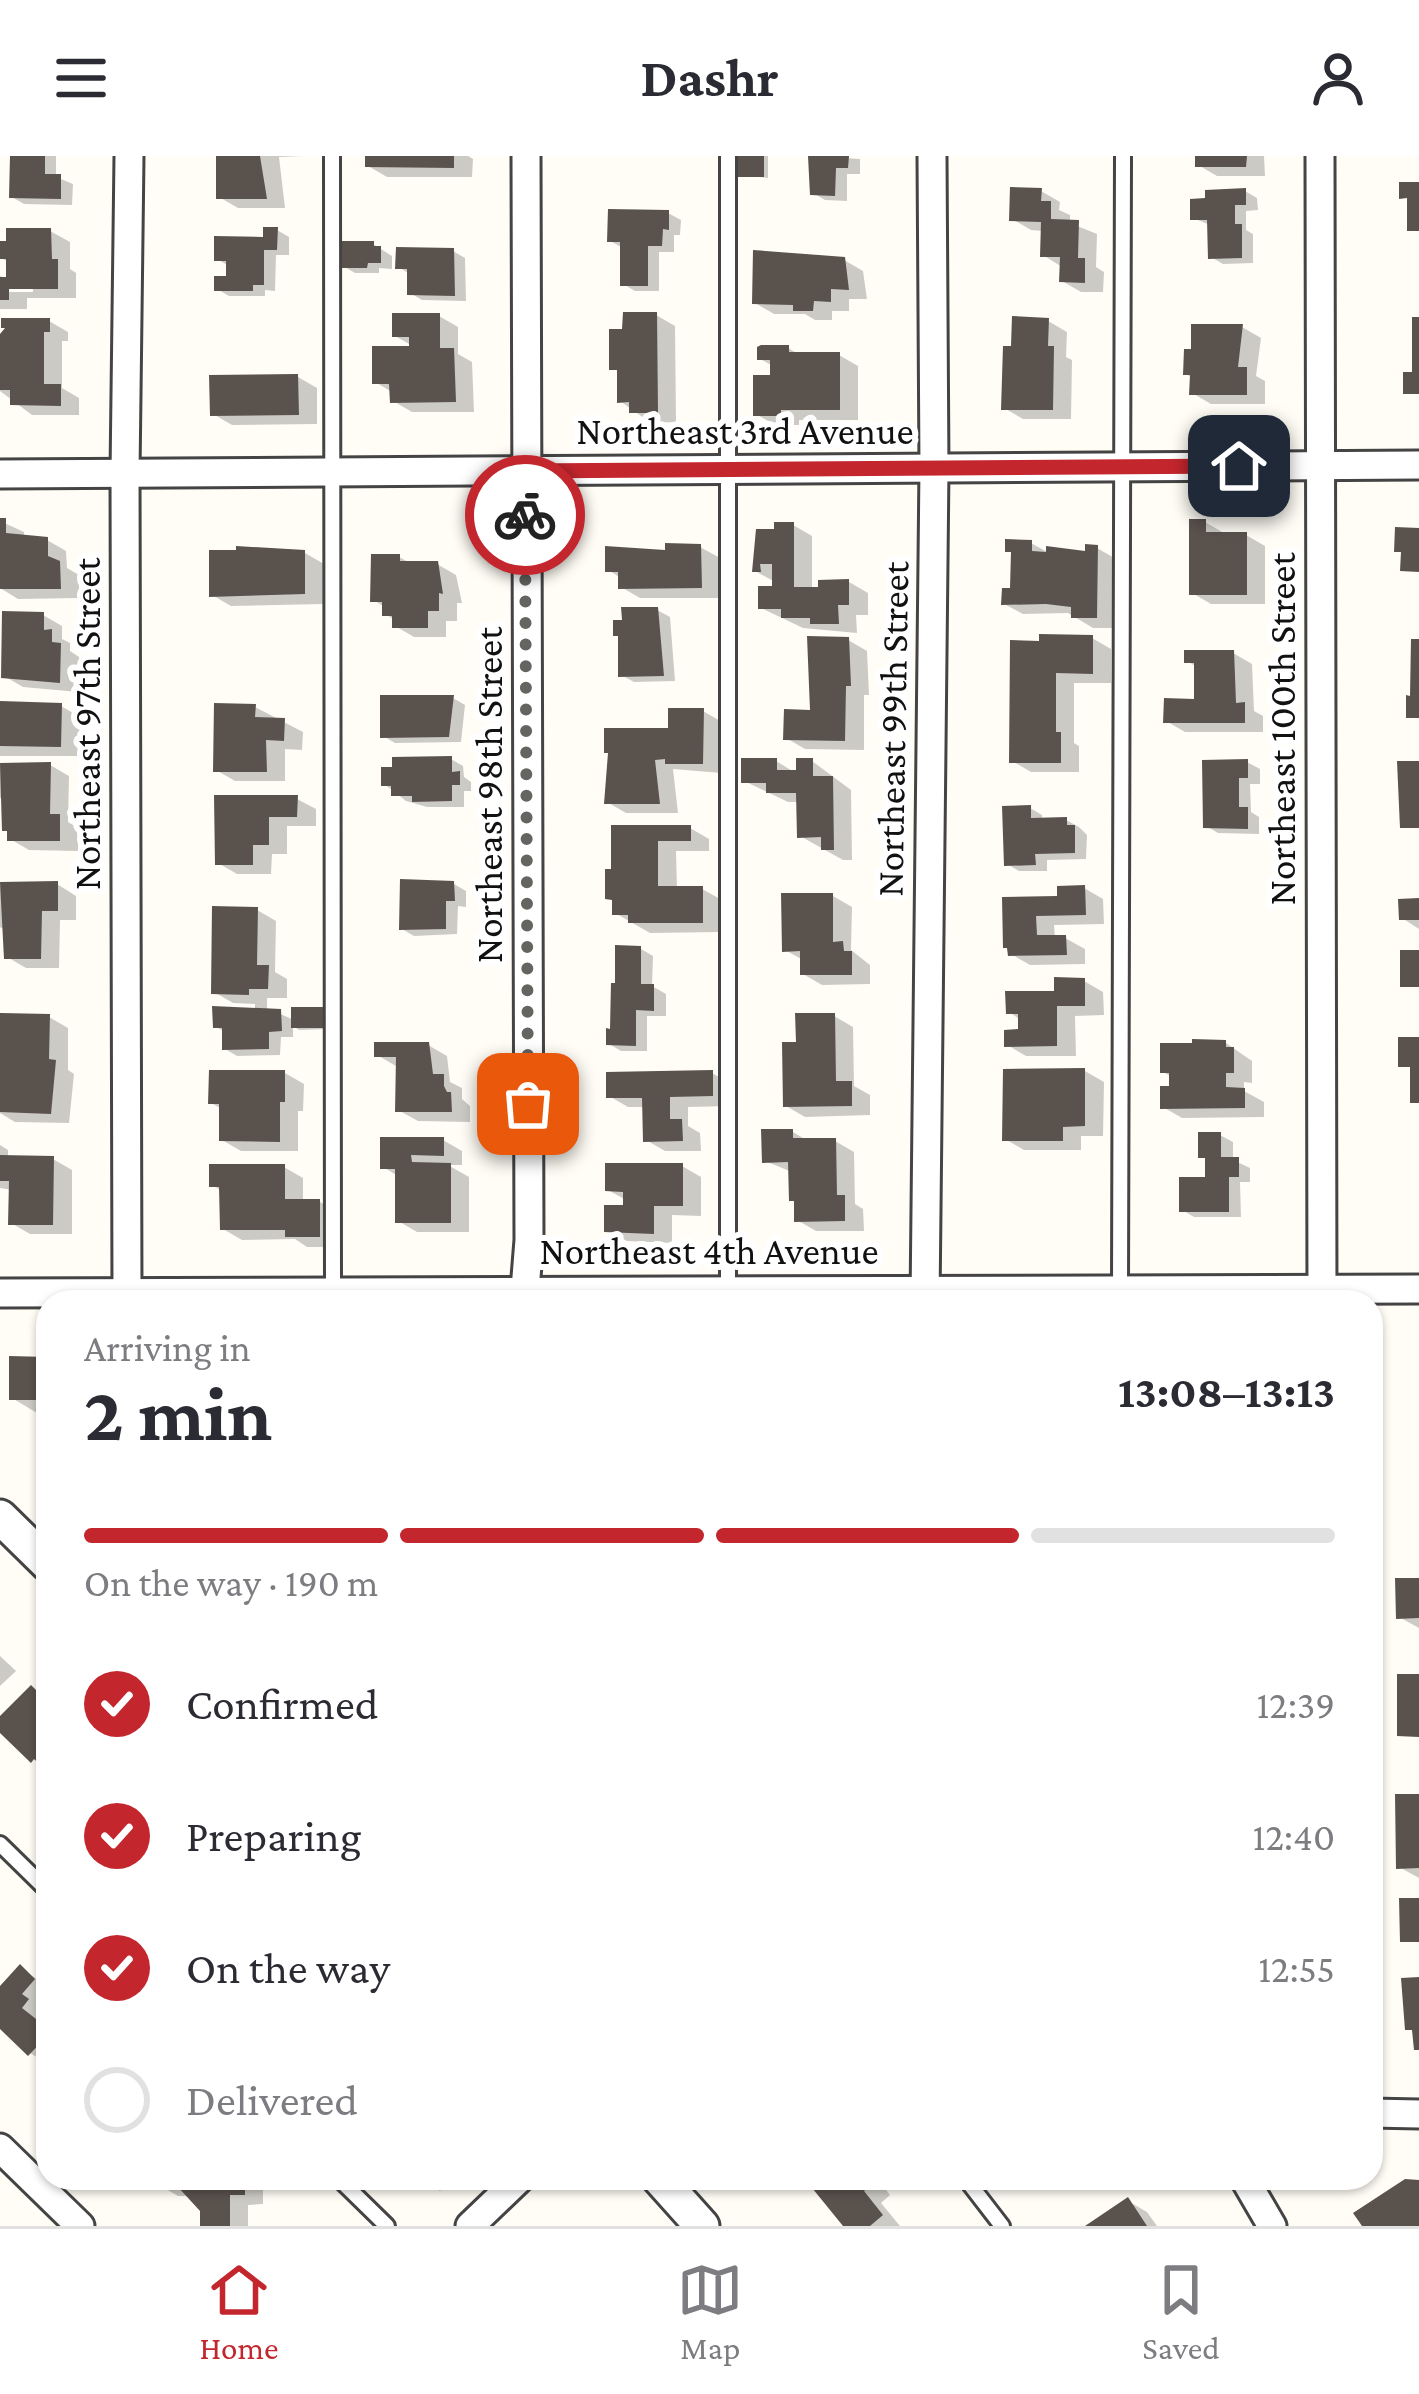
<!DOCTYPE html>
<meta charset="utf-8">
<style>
body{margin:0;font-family:"Crimson Pro",serif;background:#f7f7f7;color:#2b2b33;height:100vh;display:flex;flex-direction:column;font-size:45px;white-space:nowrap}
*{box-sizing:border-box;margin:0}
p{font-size:39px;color:#7c7c81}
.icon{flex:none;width:66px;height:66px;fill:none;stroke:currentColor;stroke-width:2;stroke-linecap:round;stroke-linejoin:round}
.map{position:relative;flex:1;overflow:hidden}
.sheet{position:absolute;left:36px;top:1134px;width:1347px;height:900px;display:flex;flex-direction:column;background:#fff;border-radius:36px;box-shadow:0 3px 9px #0004}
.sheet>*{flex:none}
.pin{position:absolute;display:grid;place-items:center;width:102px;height:102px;color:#fff;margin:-51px;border-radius:24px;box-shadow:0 6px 18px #0006}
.courier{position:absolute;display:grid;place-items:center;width:120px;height:120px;margin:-60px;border:9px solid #c4262e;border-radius:50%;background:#fff;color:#222;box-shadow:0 3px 15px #0007}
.overview em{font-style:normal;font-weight:700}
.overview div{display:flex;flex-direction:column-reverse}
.overview{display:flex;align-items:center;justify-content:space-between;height:204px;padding:0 48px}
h1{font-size:78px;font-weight:700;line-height:90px}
.bar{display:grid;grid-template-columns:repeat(4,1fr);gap:18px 12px;align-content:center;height:144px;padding:0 48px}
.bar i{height:15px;border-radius:9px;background:#e1e1e2}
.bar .current{background:#c4262e}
.bar p{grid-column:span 4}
ol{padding:0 48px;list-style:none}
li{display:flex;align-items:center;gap:36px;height:132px}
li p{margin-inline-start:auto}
li .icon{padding:12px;border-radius:50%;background:#c4262e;color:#fff;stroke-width:4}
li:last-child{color:#7c7c81}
li i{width:66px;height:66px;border:6px solid #e1e1e2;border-radius:50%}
header{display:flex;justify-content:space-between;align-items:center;height:156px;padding:0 48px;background:#fff;font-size:54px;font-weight:700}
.dock{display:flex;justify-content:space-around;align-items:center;height:168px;border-top:3px solid #e1e1e2;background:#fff;font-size:33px;color:#7c7c81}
.dock a{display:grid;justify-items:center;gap:6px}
.dock .current{color:#c4262e}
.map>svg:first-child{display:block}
.shadow{fill:#0003}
.building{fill:#5a524d}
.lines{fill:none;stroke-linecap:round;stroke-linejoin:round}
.service-casing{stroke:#444;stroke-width:20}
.minor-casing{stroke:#444;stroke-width:33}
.tertiary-casing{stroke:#444;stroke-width:39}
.service{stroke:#fff;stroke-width:14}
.minor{stroke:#fff;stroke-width:27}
.tertiary{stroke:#fff;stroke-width:33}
.done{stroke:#646461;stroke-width:12;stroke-dasharray:0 21.6}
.route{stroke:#c4262e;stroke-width:15}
.labels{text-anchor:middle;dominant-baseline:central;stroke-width:12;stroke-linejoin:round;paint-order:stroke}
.street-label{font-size:39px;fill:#111;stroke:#fff}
</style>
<header><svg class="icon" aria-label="menu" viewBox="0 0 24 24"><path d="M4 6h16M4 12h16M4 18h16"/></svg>Dashr<svg class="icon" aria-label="person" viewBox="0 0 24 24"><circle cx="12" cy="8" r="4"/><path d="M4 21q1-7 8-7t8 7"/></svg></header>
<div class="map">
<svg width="1419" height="2070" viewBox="0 0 1419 2070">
<rect width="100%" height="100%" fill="#fffdf5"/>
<g class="shadow">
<path d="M13 0H56V21L73 28 72 49 24 48 12 41Z"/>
<path d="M219 0H302L279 1 285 52H238L219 41Z"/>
<path d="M368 0H468L473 3 472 21H387L368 10Z"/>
<path d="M741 0H768V22L741 19Z"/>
<path d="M812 0 860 3V18H847V45L825 44 813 37Z"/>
<path d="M1198 0H1264L1265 20H1217L1198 9Z"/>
<path d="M1041 35 1060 46 1059 54 1070 59V67L1097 78 1096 111 1104 116 1103 136H1081L1062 125V111L1043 99V75L1031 74 1012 63Z"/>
<path d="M1245 35 1257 42 1258 54 1246 55V74L1253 78V107L1223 108 1211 101 1210 69 1193 62Z"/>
<path d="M668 57 681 64 680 79H674V96H659V135H635L623 128V92L610 85Z"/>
<path d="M277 74 289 81V99H276L275 135 265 134V140H229L217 133 229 123V110L217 103 266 84Z"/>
<path d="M50 75 70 86V113L76 117V142H27V153H0V136H33V131L0 130V120L10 125 9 106 1 102Z"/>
<path d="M373 88 392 100V113L379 112V117H355L343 110Z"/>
<path d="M453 95 465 102 466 145 422 144 410 137V118L398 111Z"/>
<path d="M844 104 863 115 867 143H849V155H832V164H815L805 158H774L755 147Z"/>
<path d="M656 159 675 170 676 266 651 267 620 245V216L612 212 625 176Z"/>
<path d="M439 160 458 171V198L472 206 474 256H412L393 245 392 236 375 226 418 193 395 180Z"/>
<path d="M49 165 68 176V185H62V232L79 242V259H32L0 235V181Z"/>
<path d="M1048 165 1067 176 1066 201 1072 204 1071 263H1023L1004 252 1014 194Z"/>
<path d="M1242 171 1261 182 1256 220 1265 225V248H1211L1192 237 1193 222 1186 218Z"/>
<path d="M788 192 800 199H839L858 210V264H799V269H775L756 258 773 222V210L760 203Z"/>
<path d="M298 221 317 232V268L232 269 213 258Z"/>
<path d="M0 365 24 376V382L47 384 66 395 67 412 79 419V442L18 443 0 432Z"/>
<path d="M1205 366 1224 377 1246 379 1265 390V448H1211L1192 437Z"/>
<path d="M793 369 812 380V434L849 426 868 437V459H856L857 477 803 472 761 452 775 433V426L755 415 777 376Z"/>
<path d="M1031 387 1049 397 1079 398 1097 392 1116 403 1115 472H1093L1068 457 1023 458 1004 448 1012 435 1014 398 1008 394Z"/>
<path d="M700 391 720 402V442H640L621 431V422L608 414Z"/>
<path d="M305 397 324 408 323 448 231 450 212 439Z"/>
<path d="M399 401 412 408H437L456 419 462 447H457V465H446V481H414L395 470V464L385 458V451L373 444Z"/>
<path d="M657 454 670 461 675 525 634 526 621 519Z"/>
<path d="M43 459 62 470V483L70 487V495L79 501 78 536 23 531 4 520Z"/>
<path d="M1092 482 1111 493V527H1074V587L1079 590V616H1031L1012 605 1013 487Z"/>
<path d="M848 484 867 495 869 539H864V594L805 593 786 582 813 557Z"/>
<path d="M1233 497 1252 508 1254 555 1263 560V576H1185L1166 565 1197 546V511L1187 505Z"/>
<path d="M453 542 465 549 461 586 395 587 383 580Z"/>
<path d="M0 548 61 550 80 561 79 600H0Z"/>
<path d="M255 551 303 576 302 594 285 593V625H235L216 614Z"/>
<path d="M703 555 722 566 721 617 673 613 678 657H626L607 646 671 575Z"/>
<path d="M451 603 463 610 464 621 471 626V635H464V651H427L406 645 384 628Z"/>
<path d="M776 605 799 619 812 605 851 634 852 704H843L800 680V646H788L744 625Z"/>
<path d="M1247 606 1260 613V628H1250L1251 656 1259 661V678L1218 677 1206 670Z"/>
<path d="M50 609 69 620 68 666 78 672V695L29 694 10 683 6 642H0V610Z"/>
<path d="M217 642 297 643 316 653V670H287V698H272L271 718H237L218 707Z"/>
<path d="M1030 652 1042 659V664H1066L1079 671 1087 679 1086 703 1047 704V715H1019L1007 708Z"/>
<path d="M614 672H690L709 683V695H676L677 733H702L722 744V776L650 777 615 757Z"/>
<path d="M1419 701V773L1402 762 1419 745Z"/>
<path d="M57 728 76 740V764H60L59 812H26L7 801V775L0 771V729Z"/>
<path d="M454 728 466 735V751L458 750 457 778 414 780 402 773Z"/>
<path d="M1084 732 1103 743 1104 768 1054 769 1055 782H1065L1085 793V808L1030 809 1011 798 1005 744 1060 743Z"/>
<path d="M833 740 852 751 851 794 870 809V828L822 829 803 818V804L785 794Z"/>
<path d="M257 754 276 765 275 816 287 823V842H267V852L294 864 322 854 327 857 328 873 299 874 293 870V881H281L280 899 237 900 225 893V876L216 871 255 853V848L233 847 214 836Z"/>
<path d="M641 793 653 800 652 830 666 838V860H647V895H621L609 888Z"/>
<path d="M1084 825 1103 836 1104 859 1075 860 1076 900H1026L1007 889 1021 876V864L1009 856Z"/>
<path d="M834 860 853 871 854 930 870 939V959L805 961 786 950 799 889Z"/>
<path d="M0 861H49L68 872V914L74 918 69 967 15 966 0 957Z"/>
<path d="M1226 887 1252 905V927L1244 926V935L1264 946V961L1182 962 1163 951 1172 933V921L1163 916Z"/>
<path d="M428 889 447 900 450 926 462 932V943L470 950V966L418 965 398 954 396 910 377 899Z"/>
<path d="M1085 915 1104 926 1103 980H1081V994H1024L1005 983Z"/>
<path d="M285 917 304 928 303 955H298V995H241L222 984V953L211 947Z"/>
<path d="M712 917 731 928V950L688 951V970L700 977 701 995H665L646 984 645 951H628L609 940Z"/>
<path d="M793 976 808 985H835L854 996 855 1048 863 1053 864 1075H816L797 1064 792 1016 765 1005Z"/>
<path d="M1220 979 1233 986V1004L1250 1012V1026H1240L1241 1061H1194L1182 1054 1208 1024V1004L1201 1000Z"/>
<path d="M443 984 462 995V1009H448L469 1021V1076H417L398 1065V1020L383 1011Z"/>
<path d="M0 989 8 994V1002L53 1003 72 1014V1078H30L11 1067 12 1034 0 1032Z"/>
<path d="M682 1010 701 1021V1060L672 1059V1087L627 1085 607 1074 626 1052V1044L608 1034Z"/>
<path d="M284 1011 303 1022V1046H320L339 1057V1091H307L295 1083 242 1084 223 1073 222 1035 212 1029Z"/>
<path d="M48 1204V1257H37L12 1242Z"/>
<path d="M1419 1425V1472L1399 1461Z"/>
<path d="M0 1500 16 1515 0 1530Z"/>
<path d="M1419 1641V1722L1399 1711Z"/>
<path d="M21 1812 48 1831V1840L40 1850 48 1855V1908L30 1897 0 1869V1834Z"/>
<path d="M159 2022H291V2030H263V2048L248 2049V2070H203V2053L191 2040H178L159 2029Z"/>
<path d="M419 2022H453L440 2035Z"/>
<path d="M808 2022H877L890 2039 881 2047 900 2070H847Z"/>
<path d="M1097 2022H1124L1113 2031Z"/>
<path d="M1128 2045 1147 2056 1157 2070H1090Z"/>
</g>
<g class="building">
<path d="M10 0H45V18H61V43L9 42Z"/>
<path d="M216 0H260L267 43H216Z"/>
<path d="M365 0H454V12L365 11Z"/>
<rect x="738" y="0" width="26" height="21"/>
<path d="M808 0H849L848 12H836L835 40 810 39Z"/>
<path d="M1195 0H1247L1246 11H1195Z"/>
<path d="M1399 26H1419V75H1407V42L1399 43Z"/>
<path d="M1010 31 1042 32 1041 45H1051V63L1079 64 1078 102H1085V127L1059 126 1060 101H1040L1041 66 1009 65Z"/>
<path d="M1246 32V49H1235V68H1242V102L1208 103 1207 64H1190V43L1205 42V34Z"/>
<path d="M608 53 669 54V74L663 73 662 90H648V130H620V86H607Z"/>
<path d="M263 71H278L277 94H264V129H253V135H214V120H226V105H214V80L263 81Z"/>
<path d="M6 72H51L52 103H58V133H9V144H0V121H6V103H0V85H6Z"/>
<path d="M340 85H374V90H381V107H368L367 112H340Z"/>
<path d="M396 91 454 92 455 140 407 139V113H395Z"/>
<path d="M753 94 845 101 849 134 831 133V146L814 145 813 155H793V149L752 148Z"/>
<path d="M623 156H657L658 257H629V246L617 247V214H609V173H622Z"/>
<path d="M392 157H440V192H454L456 246 390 247 389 228H372V190H409V181H392Z"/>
<path d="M1012 160 1049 162 1048 190H1054L1053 254H1001L1003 190H1011Z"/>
<path d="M1412 161H1419V238H1403V216H1412Z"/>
<path d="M1 162H50V176H44V228H61V250L10 249V234H0V178L5 172H1Z"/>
<path d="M1191 168H1243L1238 211H1247V239H1189L1190 219H1183L1184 193H1191Z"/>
<path d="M761 189H789V196H840V254H781V260H753V219H770V204H757V191Z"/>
<path d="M298 218 299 259 210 260 209 219Z"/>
<path d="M0 362H6V377L48 381V400L60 405 61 433H0Z"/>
<path d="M1189 363H1206V376H1247V439H1189Z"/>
<path d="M774 366H794V431H818V424L849 423V449H838L839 468H810V462H781V453H758V430H772V408H760L761 416H752L756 373H774Z"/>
<path d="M1395 371 1419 372V416L1400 415 1401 396H1394Z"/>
<path d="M1005 383 1032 384V395L1046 396V390L1085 395V388L1098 389 1097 462H1071V451L1046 448 1001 449 1002 432H1010L1011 396H1005Z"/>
<path d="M665 387 701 388 702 432 618 433V416H605V390L665 394Z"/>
<path d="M236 390 305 394V438L209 441V394H236Z"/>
<path d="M371 398H400V405H438L443 438 439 437V455H428V472H392V460H382V446H370Z"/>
<path d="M621 451H658L664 520 618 521V480H613V464H622Z"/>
<path d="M2 455 44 456V474L52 473V486L61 487 60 527 1 522Z"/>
<path d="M1039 478 1093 479V518L1056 517V576H1061V607H1009L1010 484 1039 485Z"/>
<path d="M807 480 849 481 851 530H846L845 585 783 584 784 553 810 554Z"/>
<path d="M1411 483H1419V562H1406V539L1410 540Z"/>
<path d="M1184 494H1234L1236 547 1245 546V567H1163L1164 542 1194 543V507H1184Z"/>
<path d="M380 539H454L449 581 380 582Z"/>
<path d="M0 545 62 547 61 591 0 590Z"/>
<path d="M214 547 256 548 255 561 285 562 284 585 266 584 267 616H213Z"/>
<path d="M668 552H704L703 608H665V603L655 604 660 648H604L608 597H604V572H668Z"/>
<path d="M452 600V616L460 615V629H452V645L412 646V640H391V630H381V611H392V601Z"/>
<path d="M741 602H777V614H796V602H813V620H833L834 694H821V681L797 682 796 637H766V627H741Z"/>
<path d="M1248 603V622H1239V651H1248V673L1203 672 1202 604Z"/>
<path d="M1397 605H1419V672H1400Z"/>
<path d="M51 606 50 658H60V685H7V675H2L0 607Z"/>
<path d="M214 639H298L297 661H269V689H253V709H215Z"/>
<path d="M1031 649V662L1067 661V669H1075V697L1035 698 1036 709 1004 710 1002 650Z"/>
<path d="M611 669H691V685H658V730H703V767H628V759H612V744L605 743V713H611Z"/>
<path d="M400 723 454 725 455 745H446V773L399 774Z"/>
<path d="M58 725V755H42L41 803H4L0 726Z"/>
<path d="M1085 729 1086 759 1036 760 1037 779H1066L1067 799 1008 800 1007 792H1003L1002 741 1057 740V730Z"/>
<path d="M781 737H833V786L843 785 844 795H852V819H800V795L782 796Z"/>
<path d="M1419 742V764H1399L1398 743Z"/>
<path d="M212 750 258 751 257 809H269L268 833H249V839L211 838Z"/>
<path d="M615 789 641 790V828H654V855L636 854V890L606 889V872L610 873 611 827H615Z"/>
<rect x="1400" y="794" width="19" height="37"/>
<path d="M1054 821 1085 822V850H1057V890L1004 891V874L1018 873V858H1006L1005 835H1054Z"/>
<path d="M212 850 281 853 282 875 269 876V893L222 894V872H213Z"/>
<rect x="291" y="851" width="32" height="21"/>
<path d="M0 857 50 858 49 903 56 904 51 958 0 956Z"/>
<path d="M795 857H835L836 925H852V950L783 951 782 886H796Z"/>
<path d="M1398 881H1419V947H1410V911H1398Z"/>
<path d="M1192 883 1226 884V891H1234V917H1226V931L1245 932V952L1160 953V930H1169V917H1160V887H1192Z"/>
<path d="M374 886H429L433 918H444V930L447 936H451L452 956H395L396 901H374Z"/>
<path d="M1085 912V970L1063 971V985H1002L1003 913Z"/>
<path d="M209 914H285V946H280V986L219 985V948H208Z"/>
<path d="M713 914V940L670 941V963H682L683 985 643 986 642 942H606V916Z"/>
<path d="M761 973H793V982H836L837 1039H845V1065L794 1066V1045H789L788 1006 762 1007Z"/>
<path d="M1198 976H1221V1001H1239V1021H1229V1056H1179V1021H1205V1002H1198Z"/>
<path d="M380 981H444V1000L411 999 412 1006 451 1007V1067H395V1013H380Z"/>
<path d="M0 999 54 1000 53 1069H8L9 1025H0Z"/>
<path d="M605 1007H683V1050H654V1078L604 1076V1049H623V1036L605 1035Z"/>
<path d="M209 1008H285V1043H320V1081H285V1074H220L219 1031H209Z"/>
<path d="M9 1200 48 1201V1244H9Z"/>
<path d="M1395 1422H1419V1462L1396 1463Z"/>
<path d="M1397 1518H1419V1581L1397 1580Z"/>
<path d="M31 1529 48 1546V1616L34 1603 31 1607 0 1577V1560Z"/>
<path d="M1395 1638H1419V1712L1396 1713Z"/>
<path d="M1399 1742H1419V1786H1400Z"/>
<path d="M20 1808 35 1823 22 1838 29 1843 22 1852 36 1863 48 1851V1879L28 1900 0 1873V1830Z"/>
<path d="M1419 1821V1894H1414L1412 1874H1405L1401 1822Z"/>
<path d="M156 2022H245V2039H230V2070H200V2055L178 2031H156Z"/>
<path d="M804 2022H869L873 2027 864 2035 883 2059 870 2070H843Z"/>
<path d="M1405 2023 1419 2024V2070H1362L1353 2057Z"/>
<path d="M1128 2041 1147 2070H1085Z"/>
</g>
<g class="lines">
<defs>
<g id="service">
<path d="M332 0 333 1135"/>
<path d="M728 0V1133"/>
<path d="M1120 1135 1123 0"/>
<path d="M0 1688 48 1735"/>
<path d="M338 2022 387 2070"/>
<path d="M965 2022 1002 2070"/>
</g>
<g id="minor">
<path d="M1320 0 1322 1146"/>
<path d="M0 318 1419 309"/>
<path d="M0 1137 1419 1133"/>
<path d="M127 1137 125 317 129 0"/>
<path d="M524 1146 529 1084 526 0"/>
<path d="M925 1146 934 312 932 0"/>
<path d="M1371 1957 1419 1958"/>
<path d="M0 1992 80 2070"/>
<path d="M1244 2022 1272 2070"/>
<path d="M470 2070 520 2022"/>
</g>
<g id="tertiary">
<path d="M0 1361 48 1408"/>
<path d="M659 2022 702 2070"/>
</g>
</defs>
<use href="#service" class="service-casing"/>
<use href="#minor" class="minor-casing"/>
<use href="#tertiary" class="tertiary-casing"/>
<use href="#service" class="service"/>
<use href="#minor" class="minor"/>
<use href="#tertiary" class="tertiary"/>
</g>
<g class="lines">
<path class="done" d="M525 359 528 948"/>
<path class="route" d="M525 359V315L1239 310"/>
</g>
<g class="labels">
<g class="street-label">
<text x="745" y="274">Northeast 3rd Avenue</text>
<text transform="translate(86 568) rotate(-90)">Northeast 97th Street</text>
<text transform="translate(892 573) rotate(-89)">Northeast 99th Street</text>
<text transform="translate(1281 573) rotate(-90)">Northeast 100th Street</text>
<text transform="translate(488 639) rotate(-90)">Northeast 98th Street</text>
<text x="709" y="1094">Northeast 4th Avenue</text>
</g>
</g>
</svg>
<div class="pin" style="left:528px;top:948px;background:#ea580c"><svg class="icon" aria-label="bag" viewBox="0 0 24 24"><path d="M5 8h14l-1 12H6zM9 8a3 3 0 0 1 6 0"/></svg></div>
<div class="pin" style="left:1239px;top:310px;background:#1f2937"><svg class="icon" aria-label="home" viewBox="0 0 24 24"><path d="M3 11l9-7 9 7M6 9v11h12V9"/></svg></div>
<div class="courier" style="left:525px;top:359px"><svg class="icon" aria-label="bike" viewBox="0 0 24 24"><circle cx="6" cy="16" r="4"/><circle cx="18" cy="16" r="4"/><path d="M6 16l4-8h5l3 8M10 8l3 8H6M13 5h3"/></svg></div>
<section class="sheet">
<div class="overview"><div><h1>2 min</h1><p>Arriving in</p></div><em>13:08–13:13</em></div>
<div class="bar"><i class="current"></i><i class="current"></i><i class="current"></i><i></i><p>On the way · 190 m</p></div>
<ol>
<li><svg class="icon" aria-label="check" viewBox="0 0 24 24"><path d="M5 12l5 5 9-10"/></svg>Confirmed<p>12:39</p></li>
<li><svg class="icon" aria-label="check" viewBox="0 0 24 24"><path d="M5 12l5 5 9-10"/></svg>Preparing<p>12:40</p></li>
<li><svg class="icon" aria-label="check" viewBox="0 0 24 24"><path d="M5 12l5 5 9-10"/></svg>On the way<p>12:55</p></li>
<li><i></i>Delivered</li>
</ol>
</section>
</div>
<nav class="dock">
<a class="current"><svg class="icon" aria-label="home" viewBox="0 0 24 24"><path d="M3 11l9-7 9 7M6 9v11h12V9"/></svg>Home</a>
<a><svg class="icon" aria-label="map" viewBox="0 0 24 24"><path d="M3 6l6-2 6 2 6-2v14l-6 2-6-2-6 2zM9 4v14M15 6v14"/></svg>Map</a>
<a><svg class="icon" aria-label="saved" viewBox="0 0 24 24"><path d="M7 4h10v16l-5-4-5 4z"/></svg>Saved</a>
</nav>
